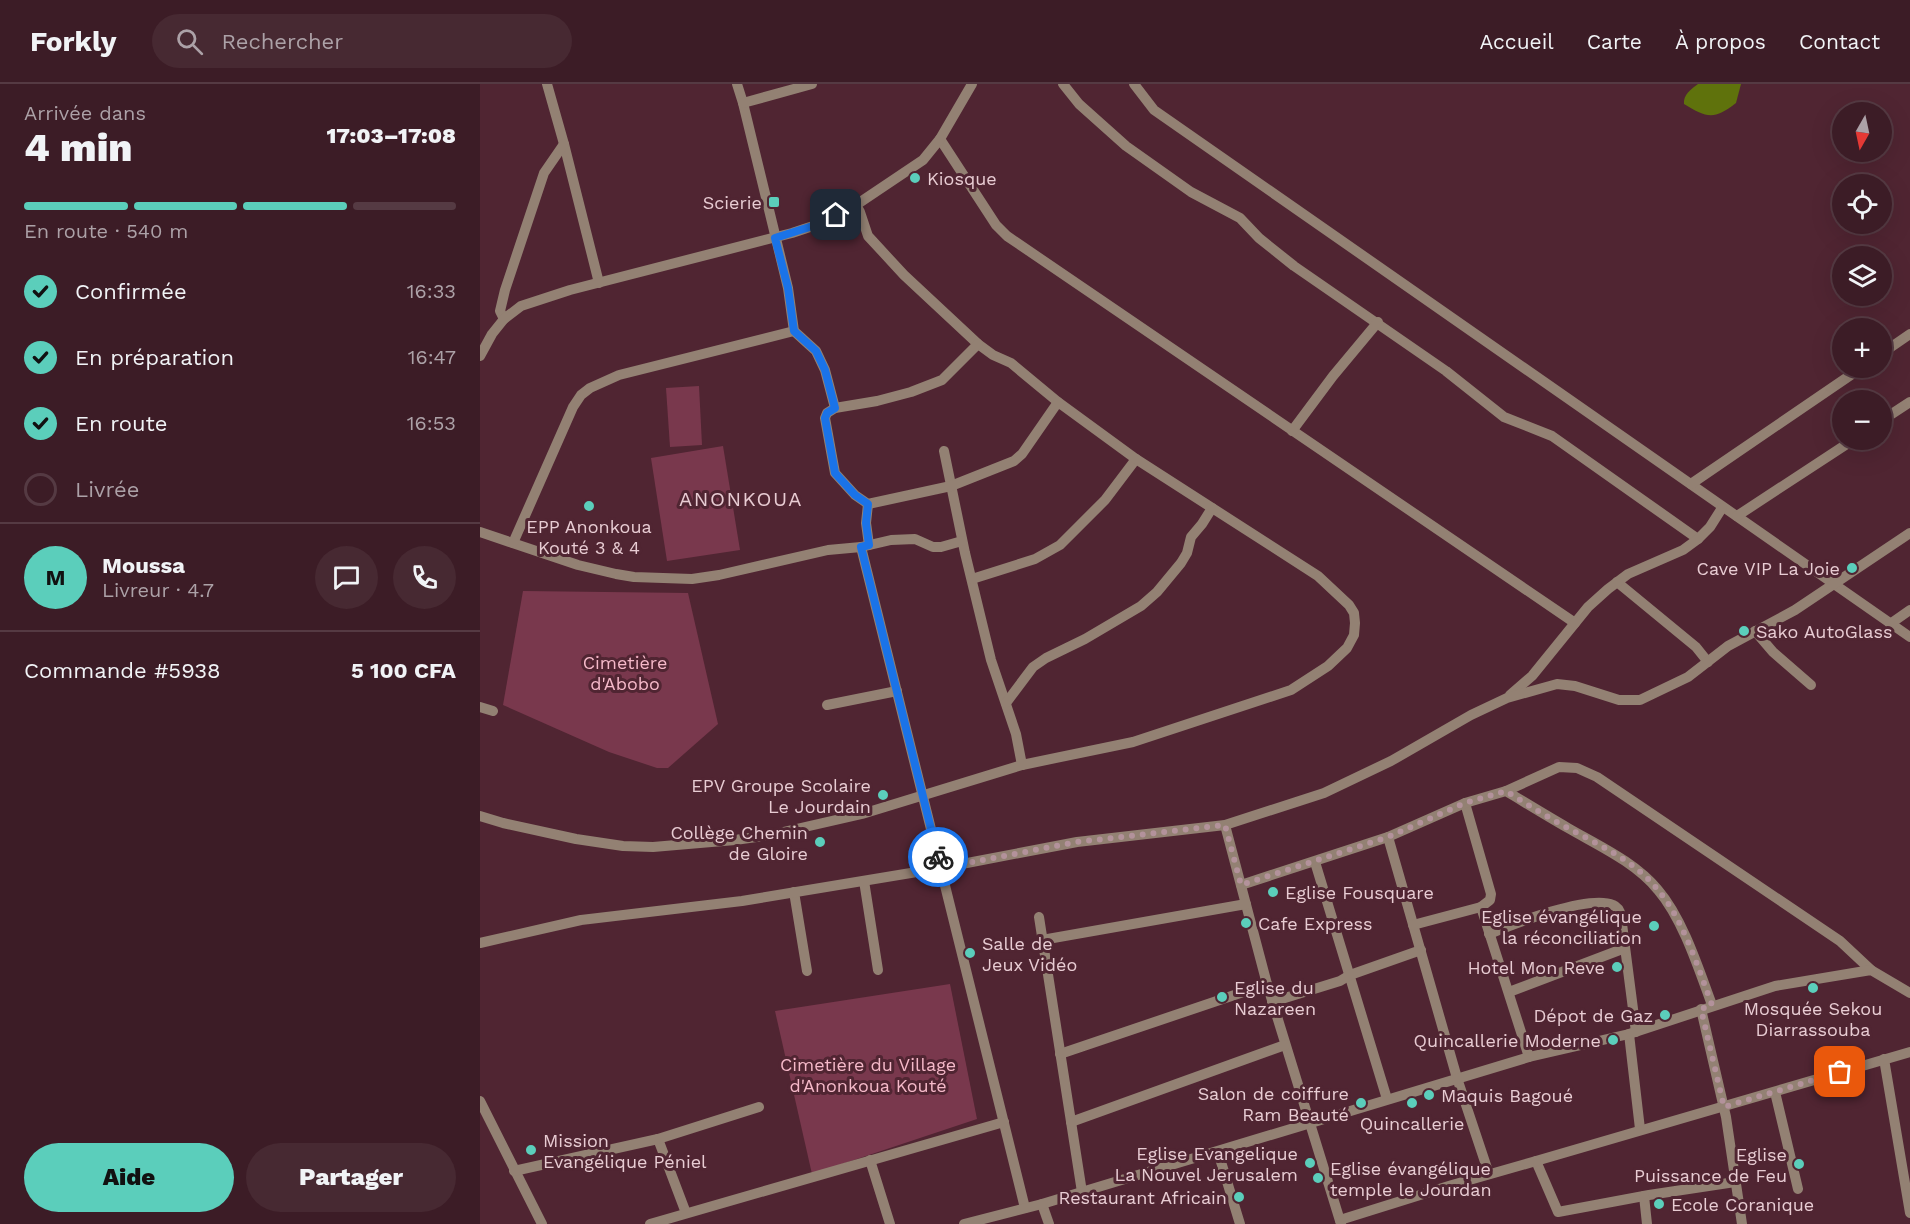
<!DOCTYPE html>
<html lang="fr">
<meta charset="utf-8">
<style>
body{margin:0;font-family:"Work Sans",sans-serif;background:#472932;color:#f1f3f6;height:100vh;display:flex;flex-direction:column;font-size:22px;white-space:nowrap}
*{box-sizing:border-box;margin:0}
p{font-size:20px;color:#aca1a7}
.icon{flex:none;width:33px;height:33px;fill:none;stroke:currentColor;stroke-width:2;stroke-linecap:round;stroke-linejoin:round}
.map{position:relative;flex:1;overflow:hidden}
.details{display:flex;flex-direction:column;background:#3c1c26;width:480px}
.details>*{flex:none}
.needle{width:39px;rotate:189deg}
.controls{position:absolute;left:1352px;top:18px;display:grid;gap:12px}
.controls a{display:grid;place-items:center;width:60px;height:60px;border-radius:50%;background:#3c1c26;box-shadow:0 6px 24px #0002,0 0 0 2px #553a43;font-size:30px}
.pin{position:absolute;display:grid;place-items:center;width:51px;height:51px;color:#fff;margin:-26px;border-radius:12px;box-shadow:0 3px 9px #0006}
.courier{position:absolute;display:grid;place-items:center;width:60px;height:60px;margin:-30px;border:4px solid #1a73e8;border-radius:50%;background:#fff;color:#222;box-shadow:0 2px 8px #0007}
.head em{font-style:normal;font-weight:800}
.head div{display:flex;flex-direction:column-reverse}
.head{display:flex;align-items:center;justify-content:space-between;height:102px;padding:0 24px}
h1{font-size:39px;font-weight:800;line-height:45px}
.bar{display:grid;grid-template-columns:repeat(4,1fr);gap:9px 6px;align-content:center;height:72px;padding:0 24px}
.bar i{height:8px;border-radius:4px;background:#553a43}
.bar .selected{background:#5bcebb}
.bar p{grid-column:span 4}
.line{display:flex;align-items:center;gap:15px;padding:0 24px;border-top:2px solid #553a43}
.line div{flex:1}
.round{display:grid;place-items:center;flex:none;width:63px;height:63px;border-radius:32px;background:#472932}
ol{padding:0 24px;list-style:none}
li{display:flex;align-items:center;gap:18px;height:66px}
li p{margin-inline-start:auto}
li .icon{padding:6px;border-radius:50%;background:#5bcebb;color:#111;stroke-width:4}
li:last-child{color:#aca1a7}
li i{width:33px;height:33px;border:3px solid #553a43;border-radius:50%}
.primary-button{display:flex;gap:12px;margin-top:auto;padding:12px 24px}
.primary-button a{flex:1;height:69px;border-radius:36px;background:#5bcebb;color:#111;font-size:24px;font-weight:800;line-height:69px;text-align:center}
.primary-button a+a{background:#472932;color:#f1f3f6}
header{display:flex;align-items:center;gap:36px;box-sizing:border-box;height:84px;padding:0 30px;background:#3c1c26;border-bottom:2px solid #553a43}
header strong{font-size:28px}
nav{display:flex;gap:33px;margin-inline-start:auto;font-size:21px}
.search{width:420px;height:54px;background:#472932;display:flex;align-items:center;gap:15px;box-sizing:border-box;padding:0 21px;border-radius:33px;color:#aca1a7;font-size:22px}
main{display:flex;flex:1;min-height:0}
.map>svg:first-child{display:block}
.green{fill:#79384d}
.water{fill:#5f720c}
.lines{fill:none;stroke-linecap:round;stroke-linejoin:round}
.minor{stroke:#938173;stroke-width:10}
.done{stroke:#b3929b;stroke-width:6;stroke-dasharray:0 10.8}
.route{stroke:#1a73e8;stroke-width:8}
.poi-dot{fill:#5bcebb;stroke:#502532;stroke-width:2}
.labels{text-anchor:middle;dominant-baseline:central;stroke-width:6;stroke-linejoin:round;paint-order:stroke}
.poi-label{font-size:18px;fill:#e8ccd3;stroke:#502532;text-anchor:end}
.park-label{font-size:18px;fill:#f5b9c9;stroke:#502532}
.neighbourhood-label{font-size:20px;letter-spacing:1.5px;fill:#e8ccd3;stroke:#502532}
</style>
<header>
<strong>Forkly</strong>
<div class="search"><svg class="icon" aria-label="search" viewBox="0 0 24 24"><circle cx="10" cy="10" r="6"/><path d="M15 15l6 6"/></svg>Rechercher</div>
<nav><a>Accueil</a><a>Carte</a><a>À propos</a><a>Contact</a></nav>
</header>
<main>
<section class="details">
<div class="head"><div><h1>4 min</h1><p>Arrivée dans</p></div><em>17:03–17:08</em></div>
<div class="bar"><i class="selected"></i><i class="selected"></i><i class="selected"></i><i></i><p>En route · 540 m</p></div>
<ol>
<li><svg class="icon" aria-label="check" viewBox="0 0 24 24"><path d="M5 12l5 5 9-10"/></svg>Confirmée<p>16:33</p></li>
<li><svg class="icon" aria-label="check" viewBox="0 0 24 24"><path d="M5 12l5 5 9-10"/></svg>En préparation<p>16:47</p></li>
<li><svg class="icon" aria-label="check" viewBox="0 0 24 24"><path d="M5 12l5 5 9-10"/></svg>En route<p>16:53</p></li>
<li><i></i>Livrée</li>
</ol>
<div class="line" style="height:108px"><b class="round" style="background:#5bcebb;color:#111">M</b><div><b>Moussa</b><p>Livreur · 4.7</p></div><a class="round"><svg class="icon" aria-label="chat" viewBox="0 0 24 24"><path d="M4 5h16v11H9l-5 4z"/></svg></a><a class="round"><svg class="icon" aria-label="phone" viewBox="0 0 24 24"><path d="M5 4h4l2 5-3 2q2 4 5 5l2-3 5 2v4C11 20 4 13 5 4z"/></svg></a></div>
<div class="line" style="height:78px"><div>Commande #5938</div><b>5 100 CFA</b></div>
<div class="primary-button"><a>Aide</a><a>Partager</a></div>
</section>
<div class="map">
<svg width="1430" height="1140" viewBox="0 0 1430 1140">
<rect width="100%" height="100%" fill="#502532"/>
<g class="green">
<path d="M219 302 222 361 190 363 186 304Z"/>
<path d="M243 362 260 466 187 477 171 374Z"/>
<path d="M43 507 208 509 238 640 188 684H177L129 668 23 621Z"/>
<path d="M470 900 497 1035 332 1090 295 927Z"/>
</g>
<path class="water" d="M1218 0H1261L1256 19C1234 36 1227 34 1204 20 1203 11 1211 5 1218 0Z"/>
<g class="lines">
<g class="minor">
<path d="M67 0 84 60 119 199"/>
<path d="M257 0 263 19 308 204 314 247 336 267 345 286 355 324"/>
<path d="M583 0 599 20 646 62 711 108 760 134 779 154 814 182 966 287 1024 333 1072 352 1218 455"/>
<path d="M654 0 674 26 1430 553"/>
<path d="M263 19 332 0"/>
<path d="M460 55 516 141 527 152 1095 539"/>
<path d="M376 121 380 128 388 152 424 191 498 260 513 271 531 279 578 318"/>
<path d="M24 235 20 227 25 206 64 89 84 60"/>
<path d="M1401 270 1430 250"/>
<path d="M0 272 12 250 24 235 41 222 90 206 312 149 339 140 373 123 443 76 460 55 492 0"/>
<path d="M1401 337 1430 318"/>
<path d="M812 347 853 292 898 238"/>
<path d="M464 367 485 469 511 576 536 650 542 681"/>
<path d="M1211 400 1381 284"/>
<path d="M388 420 386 439 389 461"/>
<path d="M1257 432 1373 356"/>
<path d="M0 448 98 481 136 490 154 493 212 495 239 491 348 466 381 463 411 456 435 455 453 463H461L482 457"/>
<path d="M33 459 93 323 101 311 110 304 139 291 314 247"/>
<path d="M381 463 545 1124"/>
<path d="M492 495 555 475 580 461 625 416 656 375"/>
<path d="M1137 498 1216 563 1228 578"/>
<path d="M1410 540 1430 526"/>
<path d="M1275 547 1293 568 1331 601"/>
<path d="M1030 611 1052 592 1108 523 1128 505 1148 490 1203 466 1218 455 1230 443 1242 424"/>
<path d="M526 619 553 583 566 574 605 555 661 522 677 508 701 479 707 469 711 453 722 440 732 424"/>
<path d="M347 621 417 607"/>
<path d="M0 623 13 627"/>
<path d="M1026 707 1079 683 1097 684 1117 693 1360 857 1391 886"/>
<path d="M985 719 1011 810 1010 816 1001 823 1049 973"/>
<path d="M0 732 23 739 96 755 143 762 173 763 255 756 290 751 382 730 542 681 653 658 811 606 848 582 867 564 874 551 875 539 874 529 869 521 838 492 656 375 578 318 542 370 534 377 471 402 388 420 375 411 355 389 345 334 347 329 355 324 397 317 431 308 462 296 498 260"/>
<path d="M745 741 787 900 861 1140"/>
<path d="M908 753 977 994 1009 1090"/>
<path d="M835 778 907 1015"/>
<path d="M384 797 398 886"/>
<path d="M761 801 908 753 985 719 1026 707C1046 719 1067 732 1088 744 1119 762 1155 778 1178 806 1203 835 1219 886 1232 921"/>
<path d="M314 808 327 887"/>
<path d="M559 833 602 1108"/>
<path d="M933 841 1001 823"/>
<path d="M1009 850C1034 840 1109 810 1133 821 1138 823 1140 827 1141 832L1156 948"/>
<path d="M562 856 766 820"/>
<path d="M0 859 101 836 262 817 461 784 597 758 745 741 844 709 911 677 991 631 1027 614 1077 600 1095 602 1139 616H1160L1208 593 1248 562 1315 526 1430 449"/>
<path d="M1029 908 1145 864"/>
<path d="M792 918 860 897 870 891 941 866"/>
<path d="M1221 925 1246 1033 1262 1140"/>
<path d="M1149 950 1160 1045"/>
<path d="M580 970 787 900"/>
<path d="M1404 975 1430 1129"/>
<path d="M1295 1008 1318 1105"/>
<path d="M0 1017 62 1140"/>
<path d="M591 1038 805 961"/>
<path d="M178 1055 206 1129"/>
<path d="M738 1068 760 1140"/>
<path d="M390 1076 410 1140"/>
<path d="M34 1087 178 1055 279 1023"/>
<path d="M1255 1098 1169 1111 1078 1128 1056 1077 1430 968"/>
<path d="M1164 1112 1167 1140"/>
<path d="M562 1120 569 1140"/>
<path d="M860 1136 972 1101 1056 1077"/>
<path d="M170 1140 524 1038"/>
<path d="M484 1140 562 1120 1049 973 1149 950 1295 902 1391 886 1430 909"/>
</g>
</g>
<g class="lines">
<path class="done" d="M458 773 461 784 597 758 745 741 761 801 908 753 985 719 1026 707C1045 719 1064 731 1084 742 1117 760 1154 776 1178 806 1203 835 1219 886 1232 921L1221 925 1244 1023 1360 988"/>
<path class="route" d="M356 131 339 140 295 154 308 204 314 247 336 267 345 286 355 324 347 329 345 334 355 389 375 411 388 420 386 439 389 461 381 463 458 773"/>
</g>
<g class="poi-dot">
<circle cx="435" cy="94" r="6"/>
<rect x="288" y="112" width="12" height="12" rx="3"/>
<circle cx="109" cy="422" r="6"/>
<circle cx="1372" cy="484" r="6"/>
<circle cx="1264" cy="547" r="6"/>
<circle cx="403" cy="711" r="6"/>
<circle cx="340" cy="758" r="6"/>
<circle cx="793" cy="808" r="6"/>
<circle cx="766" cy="839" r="6"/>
<circle cx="1174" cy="842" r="6"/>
<circle cx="490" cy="869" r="6"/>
<circle cx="1137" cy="883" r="6"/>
<circle cx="1333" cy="904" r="6"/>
<circle cx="742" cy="913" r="6"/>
<circle cx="1185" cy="931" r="6"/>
<circle cx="1133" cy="956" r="6"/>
<circle cx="949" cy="1011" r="6"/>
<circle cx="881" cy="1019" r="6"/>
<circle cx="932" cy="1019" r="6"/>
<circle cx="51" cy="1066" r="6"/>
<circle cx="830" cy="1079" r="6"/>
<circle cx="1319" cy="1080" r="6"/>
<circle cx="838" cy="1094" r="6"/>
<circle cx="759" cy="1113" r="6"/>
<circle cx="1179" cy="1120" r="6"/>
</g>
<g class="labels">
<g class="poi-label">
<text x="447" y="94" text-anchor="start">Kiosque</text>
<text x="282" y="118">Scierie</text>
<text x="109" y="442" text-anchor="middle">EPP Anonkoua<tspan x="109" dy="21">Kouté 3 &amp; 4</tspan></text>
<text x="1360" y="484">Cave VIP La Joie</text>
<text x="1276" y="547" text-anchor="start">Sako AutoGlass</text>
<text x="391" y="701">EPV Groupe Scolaire<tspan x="391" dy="21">Le Jourdain</tspan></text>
<text x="328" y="748">Collège Chemin<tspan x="328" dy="21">de Gloire</tspan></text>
<text x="805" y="808" text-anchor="start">Eglise Fousquare</text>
<text x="1162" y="832">Eglise évangélique<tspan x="1162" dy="21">la réconciliation</tspan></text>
<text x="778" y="839" text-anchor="start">Cafe Express</text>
<text x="502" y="859" text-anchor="start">Salle de<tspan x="502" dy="21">Jeux Vidéo</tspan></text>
<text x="1125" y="883">Hotel Mon Reve</text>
<text x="754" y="903" text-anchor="start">Eglise du<tspan x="754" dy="21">Nazareen</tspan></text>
<text x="1333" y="924" text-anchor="middle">Mosquée Sekou<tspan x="1333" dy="21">Diarrassouba</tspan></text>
<text x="1173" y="931">Dépot de Gaz</text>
<text x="1121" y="956">Quincallerie Moderne</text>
<text x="869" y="1009">Salon de coiffure<tspan x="869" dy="21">Ram Beauté</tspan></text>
<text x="961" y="1011" text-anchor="start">Maquis Bagoué</text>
<text x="932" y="1039" text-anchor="middle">Quincallerie</text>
<text x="63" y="1056" text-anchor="start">Mission<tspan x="63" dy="21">Evangélique Péniel</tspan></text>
<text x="818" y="1069">Eglise Evangelique<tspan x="818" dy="21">La Nouvel Jerusalem</tspan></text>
<text x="1307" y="1070">Eglise<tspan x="1307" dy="21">Puissance de Feu</tspan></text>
<text x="850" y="1084" text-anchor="start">Eglise évangélique<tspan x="850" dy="21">temple le Jourdan</tspan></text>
<text x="747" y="1113">Restaurant Africain</text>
<text x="1191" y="1120" text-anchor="start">Ecole Coranique</text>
</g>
<g class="park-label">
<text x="145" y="578">Cimetière<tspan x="145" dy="21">d'Abobo</tspan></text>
<text x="388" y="980">Cimetière du Village<tspan x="388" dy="21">d'Anonkoua Kouté</tspan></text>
</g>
<g class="neighbourhood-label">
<text x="261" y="415">ANONKOUA</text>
</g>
</g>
</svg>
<div class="controls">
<a><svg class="needle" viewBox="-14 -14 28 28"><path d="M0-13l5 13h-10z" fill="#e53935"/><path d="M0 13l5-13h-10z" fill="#aca1a7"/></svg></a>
<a><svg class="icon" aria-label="locate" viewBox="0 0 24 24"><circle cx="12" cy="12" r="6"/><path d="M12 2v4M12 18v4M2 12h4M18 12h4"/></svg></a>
<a><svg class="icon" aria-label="layers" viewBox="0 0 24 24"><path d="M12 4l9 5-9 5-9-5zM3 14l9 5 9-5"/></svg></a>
<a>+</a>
<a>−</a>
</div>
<div class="pin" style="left:1360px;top:988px;background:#ea580c"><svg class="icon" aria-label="bag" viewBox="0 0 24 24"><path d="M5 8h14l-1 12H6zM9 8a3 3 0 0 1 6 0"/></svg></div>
<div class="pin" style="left:356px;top:131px;background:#1f2937"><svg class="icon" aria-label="home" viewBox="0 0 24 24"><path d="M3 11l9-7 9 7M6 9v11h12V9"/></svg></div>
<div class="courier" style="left:458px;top:773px"><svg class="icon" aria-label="bike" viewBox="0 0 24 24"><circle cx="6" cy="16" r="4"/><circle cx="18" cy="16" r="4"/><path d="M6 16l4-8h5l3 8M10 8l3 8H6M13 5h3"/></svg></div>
</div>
</main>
